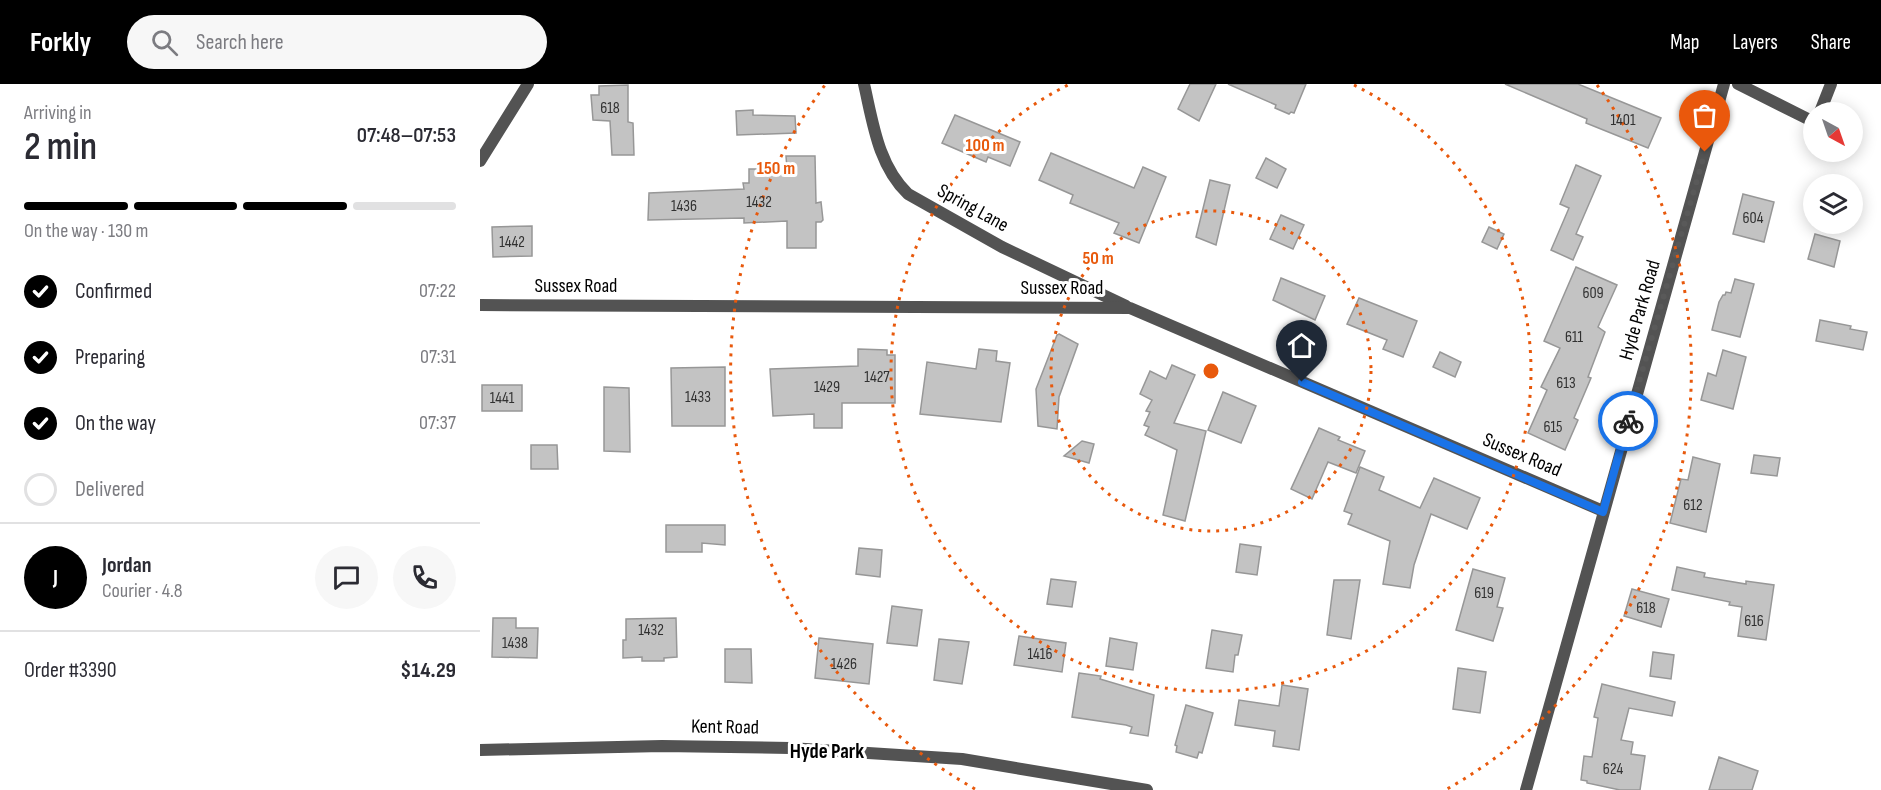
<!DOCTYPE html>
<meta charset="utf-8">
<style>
body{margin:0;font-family:"Sofia Sans Condensed",sans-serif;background:#f7f7f7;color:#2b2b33;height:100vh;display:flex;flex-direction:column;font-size:22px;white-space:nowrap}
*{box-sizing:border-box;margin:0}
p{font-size:20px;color:#7c7c81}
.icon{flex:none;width:33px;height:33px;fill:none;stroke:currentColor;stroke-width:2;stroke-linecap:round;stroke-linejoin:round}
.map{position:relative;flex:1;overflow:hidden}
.side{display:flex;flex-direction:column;background:#fff;width:480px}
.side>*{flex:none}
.needle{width:39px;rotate:140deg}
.buttons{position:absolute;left:1323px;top:18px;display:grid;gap:12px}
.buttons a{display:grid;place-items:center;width:60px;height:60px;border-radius:50%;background:#fff;box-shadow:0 3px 15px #0003;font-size:30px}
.pin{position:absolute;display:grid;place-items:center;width:51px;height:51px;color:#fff;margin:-62px -26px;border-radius:50% 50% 50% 0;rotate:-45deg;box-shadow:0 0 6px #0007}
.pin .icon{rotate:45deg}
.courier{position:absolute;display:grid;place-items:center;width:60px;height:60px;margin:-30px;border:4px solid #1a73e8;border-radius:50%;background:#fff;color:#222;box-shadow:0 2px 8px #0007}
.overview em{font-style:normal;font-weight:600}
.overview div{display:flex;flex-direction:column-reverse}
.overview{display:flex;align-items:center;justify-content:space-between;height:102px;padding:0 24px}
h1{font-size:39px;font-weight:600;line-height:45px}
.bar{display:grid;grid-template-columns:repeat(4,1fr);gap:9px 6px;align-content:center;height:72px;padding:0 24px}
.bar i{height:8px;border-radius:4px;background:#e1e1e2}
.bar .current{background:#000}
.bar p{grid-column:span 4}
.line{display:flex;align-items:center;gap:15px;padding:0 24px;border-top:2px solid #e1e1e2}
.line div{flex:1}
.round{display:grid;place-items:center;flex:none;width:63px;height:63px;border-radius:32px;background:#f7f7f7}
ol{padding:0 24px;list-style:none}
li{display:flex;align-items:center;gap:18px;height:66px}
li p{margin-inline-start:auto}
li .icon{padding:6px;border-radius:50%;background:#000;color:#fff;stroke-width:4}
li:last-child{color:#7c7c81}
li i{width:33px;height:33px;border:3px solid #e1e1e2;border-radius:50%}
header{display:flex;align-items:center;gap:36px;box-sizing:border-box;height:84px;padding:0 30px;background:#000;color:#fff}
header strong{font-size:28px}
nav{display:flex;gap:33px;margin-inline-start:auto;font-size:21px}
.search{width:420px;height:54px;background:#f7f7f7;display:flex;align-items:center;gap:15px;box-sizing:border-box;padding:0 21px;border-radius:33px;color:#7c7c81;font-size:22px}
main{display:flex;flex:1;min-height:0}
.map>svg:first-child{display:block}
.building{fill:#c3c3c3;stroke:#979797;stroke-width:1.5}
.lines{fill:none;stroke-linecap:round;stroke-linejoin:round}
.minor{stroke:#535353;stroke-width:12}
.done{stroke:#595959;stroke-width:6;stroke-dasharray:0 10.8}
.route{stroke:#1a73e8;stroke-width:8}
.ring{fill:none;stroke:#e8590c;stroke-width:3;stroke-dasharray:3 6}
.labels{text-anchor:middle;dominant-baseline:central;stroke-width:6;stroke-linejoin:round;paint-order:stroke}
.number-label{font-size:16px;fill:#313131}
.street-label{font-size:20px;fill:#000;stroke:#fff}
.neighbourhood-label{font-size:21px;font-weight:bold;fill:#000;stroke:#fff}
.centre{fill:#e8590c;stroke:#fff;stroke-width:3}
.ring-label{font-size:18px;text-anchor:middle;font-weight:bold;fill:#e8590c;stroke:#fff;stroke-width:6;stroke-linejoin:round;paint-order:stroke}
</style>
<header>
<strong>Forkly</strong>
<div class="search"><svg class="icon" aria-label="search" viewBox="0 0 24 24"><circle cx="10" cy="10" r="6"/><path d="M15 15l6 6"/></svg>Search here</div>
<nav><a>Map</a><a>Layers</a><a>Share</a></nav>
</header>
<main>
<section class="side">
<div class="overview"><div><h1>2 min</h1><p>Arriving in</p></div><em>07:48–07:53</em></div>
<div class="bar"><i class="current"></i><i class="current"></i><i class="current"></i><i></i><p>On the way · 130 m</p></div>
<ol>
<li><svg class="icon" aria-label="check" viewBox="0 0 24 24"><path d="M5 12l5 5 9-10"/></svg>Confirmed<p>07:22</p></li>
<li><svg class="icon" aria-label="check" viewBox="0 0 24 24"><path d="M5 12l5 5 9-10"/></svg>Preparing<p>07:31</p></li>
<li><svg class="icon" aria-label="check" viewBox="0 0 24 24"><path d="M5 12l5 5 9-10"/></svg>On the way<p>07:37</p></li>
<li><i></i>Delivered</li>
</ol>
<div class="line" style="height:108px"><b class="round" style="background:#000;color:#fff">J</b><div><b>Jordan</b><p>Courier · 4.8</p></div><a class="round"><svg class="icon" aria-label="chat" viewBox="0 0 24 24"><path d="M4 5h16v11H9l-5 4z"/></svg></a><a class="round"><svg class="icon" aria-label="phone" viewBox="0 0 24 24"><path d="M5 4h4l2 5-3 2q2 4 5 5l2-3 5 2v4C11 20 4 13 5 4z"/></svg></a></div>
<div class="line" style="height:78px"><div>Order #3390</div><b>$14.29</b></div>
</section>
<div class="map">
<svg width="1401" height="706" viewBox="0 0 1401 706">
<rect width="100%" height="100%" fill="#fff"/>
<g class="building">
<path d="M710 0H736L719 37 698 25Z"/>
<path d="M748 0H826L814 29 811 28 809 30 795 24 796 21Z"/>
<path d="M1025 0H1098L1181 34 1168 64 1106 39 1107 35Z"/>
<path d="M148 1V38L153 39 154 71H132L130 37 113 36 111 11H119V2Z"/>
<path d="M273 26V31L315 32 316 49 257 51 256 27Z"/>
<path d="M475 31 540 58 530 82 508 73 506 78 462 59Z"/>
<path d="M571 69 654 104 663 83 686 93 659 159 634 149 639 139 590 119 593 111 559 96Z"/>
<path d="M306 72H335L336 119 341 118 343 136 341 138H336V164H307V137L264 139V134L168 136 169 109 264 105 263 99H269V85H307Z"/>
<path d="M786 74 806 85 797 104 776 94Z"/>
<path d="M1096 81 1121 92 1096 150 1103 153 1093 176 1071 166 1089 124 1080 120Z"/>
<path d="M730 96 750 101 736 161 716 153Z"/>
<path d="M1263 110 1294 118 1284 158 1253 150Z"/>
<path d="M801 131 824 141 813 165 790 155Z"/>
<path d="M52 142V172L13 173 12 143Z"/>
<path d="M1009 143 1024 150 1017 165 1002 158Z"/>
<path d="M1335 150 1360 157 1354 183 1328 175Z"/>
<path d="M1096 183 1137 201 1118 243 1125 248 1108 293 1111 294 1094 334 1098 336 1085 366 1048 349 1067 306 1061 303 1080 264 1064 257Z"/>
<path d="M801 194 845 212 835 236 793 216Z"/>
<path d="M1255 195 1274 200 1260 253 1232 246 1239 218 1243 211H1245L1246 208 1251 209Z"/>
<path d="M879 214 937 237 923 273 903 265 907 256 867 240Z"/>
<path d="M1340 236 1371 242 1370 245 1387 248 1383 266 1336 257Z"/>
<path d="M579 250 598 260 579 313 577 345 558 342 556 305 577 251Z"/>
<path d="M378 265 407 266V271H415V319H362V344H334V330L293 332 290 285 378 282Z"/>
<path d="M499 265 517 267 516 277 530 279 521 338 440 330 447 278 496 285Z"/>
<path d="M1243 266 1266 273 1253 325 1221 316 1228 289 1236 292Z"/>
<path d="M960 268 981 278 975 293 953 283Z"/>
<path d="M692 281 715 291 694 339 726 347 705 437 683 431 697 366 665 351 669 343 664 341 670 328 666 327 672 316 660 310 670 287 686 295Z"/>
<path d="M245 283V342H192L191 284Z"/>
<rect x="2" y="301" width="40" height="26"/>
<path d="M124 303 149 304 150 368 124 367Z"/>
<path d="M743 308 776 322 761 359 728 346Z"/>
<path d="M839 344 860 353 858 356 885 367 876 389 848 378 832 415 811 405Z"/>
<path d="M602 357 614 360 609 379 584 372Z"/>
<path d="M51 361H77L78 385H51Z"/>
<path d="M1274 371 1300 374 1297 392 1271 389Z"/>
<path d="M1213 373 1240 380 1226 448 1190 439 1201 395 1208 396Z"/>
<path d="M880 383 904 393 899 406 940 424 954 394 1000 414 987 445 951 430 934 481 930 504 903 500 910 457 868 440 872 430 864 427Z"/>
<path d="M186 441H245V461L222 459V468H186Z"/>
<path d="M760 460 781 463 777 491 756 488Z"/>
<path d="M379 464 402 466 400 493 376 490Z"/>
<path d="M1197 483 1225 489 1224 493 1266 500V497L1294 501 1286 556 1258 552 1262 523 1249 521 1250 518 1192 506Z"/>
<path d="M993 485 1025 494 1017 523 1023 524 1013 557 976 546Z"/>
<path d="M571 495 596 498 592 523 567 520Z"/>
<path d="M854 496H880L871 555 847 551Z"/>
<path d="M1152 505 1189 515 1181 543 1144 532Z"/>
<path d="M412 522 442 526 437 562 407 559Z"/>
<path d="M13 534H36V544H58L57 574 12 573Z"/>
<path d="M196 534 197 573 184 574V577H162V573L143 574V556H146V535Z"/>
<path d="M732 546 762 551 758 571H755L753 588 726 584Z"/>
<path d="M539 552 586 559 582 588 534 581Z"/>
<path d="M339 554 393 560 389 600 335 594Z"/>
<path d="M630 554 657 559 653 586 626 582Z"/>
<path d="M459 555 489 558 482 600 454 596Z"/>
<path d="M245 565H271L272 599 245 598Z"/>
<path d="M1173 568 1194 571 1191 595 1170 592Z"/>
<path d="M978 584 1006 588 1000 629 973 625Z"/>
<path d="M599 589 621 592 620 595 674 611 668 652 650 649 652 643 646 641 592 633Z"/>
<path d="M1122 600 1195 618 1192 632 1149 624 1141 656 1153 658 1151 670 1165 672 1160 706H1140L1107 699V697L1101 696 1104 672 1112 673 1118 634 1114 633Z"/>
<path d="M802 601 828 605 819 666 793 662 795 647 755 641 759 616 799 622Z"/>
<path d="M706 621 733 629 722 669 719 668 717 674 696 668 697 662 695 661Z"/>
<path d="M1239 673 1278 687 1272 706H1229Z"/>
</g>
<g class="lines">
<g class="minor">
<path d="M384 0C393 39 398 81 428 110L522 163 646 222"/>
<path d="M1258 0 1334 38"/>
<path d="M1340 28 1351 0"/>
<path d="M0 77 48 0"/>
<path d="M0 221 650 224 1123 427"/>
<path d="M0 666 182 662 310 664 482 675 667 706"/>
<path d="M1046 706 1244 0"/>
</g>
</g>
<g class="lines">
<path class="done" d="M1148 337 1225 68"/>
<path class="route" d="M822 298 1123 428 1148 337"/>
</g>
<g class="ring">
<circle cx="731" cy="287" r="160"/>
<path d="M874 1A320 320 0 1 1 588 1"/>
<path d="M495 705A480 480 0 0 1 345 1M1117 1A480 480 0 0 1 967 705"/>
</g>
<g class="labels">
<g class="number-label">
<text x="130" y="24">618</text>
<text x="1143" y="36">1401</text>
<text x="279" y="118">1432</text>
<text x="204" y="122">1436</text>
<text x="1273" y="134">604</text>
<text x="32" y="158">1442</text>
<text x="1113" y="209">609</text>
<text x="1094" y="253">611</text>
<text x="397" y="293">1427</text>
<text x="1086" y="299">613</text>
<text x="347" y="303">1429</text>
<text x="218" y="313">1433</text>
<text x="22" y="314">1441</text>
<text x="1073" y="343">615</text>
<text x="1213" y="421">612</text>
<text x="1004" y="509">619</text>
<text x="1166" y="524">618</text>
<text x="1274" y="537">616</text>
<text x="171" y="546">1432</text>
<text x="35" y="559">1438</text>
<text x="560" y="570">1416</text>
<text x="364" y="580">1426</text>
<text x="1133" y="685">624</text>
</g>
<g class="street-label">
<text transform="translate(493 124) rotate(29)">Spring Lane</text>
<text x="96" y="202">Sussex Road</text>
<text x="582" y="204">Sussex Road</text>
<text transform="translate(1160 226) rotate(-74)">Hyde Park Road</text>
<text transform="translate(1042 371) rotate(23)">Sussex Road</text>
<text transform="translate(245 643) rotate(1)">Kent Road</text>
</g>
<g class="neighbourhood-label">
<text x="347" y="667">Hyde Park</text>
</g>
</g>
<circle cx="731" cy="287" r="9" class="centre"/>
<g class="ring-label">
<text x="505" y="67">100 m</text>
<text x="296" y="90">150 m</text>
<text x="618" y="180">50 m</text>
</g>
</svg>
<div class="buttons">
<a><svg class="needle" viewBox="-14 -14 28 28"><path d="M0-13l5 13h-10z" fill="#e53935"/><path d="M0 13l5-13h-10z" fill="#7c7c81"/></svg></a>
<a><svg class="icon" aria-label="layers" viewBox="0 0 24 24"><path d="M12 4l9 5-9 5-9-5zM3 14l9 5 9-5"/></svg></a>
</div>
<div class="pin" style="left:1225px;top:68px;background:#ea580c"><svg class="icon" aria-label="bag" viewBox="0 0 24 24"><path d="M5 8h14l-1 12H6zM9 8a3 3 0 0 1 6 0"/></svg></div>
<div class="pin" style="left:822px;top:298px;background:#1f2937"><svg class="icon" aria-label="home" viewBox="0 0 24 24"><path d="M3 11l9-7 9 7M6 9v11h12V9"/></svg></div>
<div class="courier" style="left:1148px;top:337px"><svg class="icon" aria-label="bike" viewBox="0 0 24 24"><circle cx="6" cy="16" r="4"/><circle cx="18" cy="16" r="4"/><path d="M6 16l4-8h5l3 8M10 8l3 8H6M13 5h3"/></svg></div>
</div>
</main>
